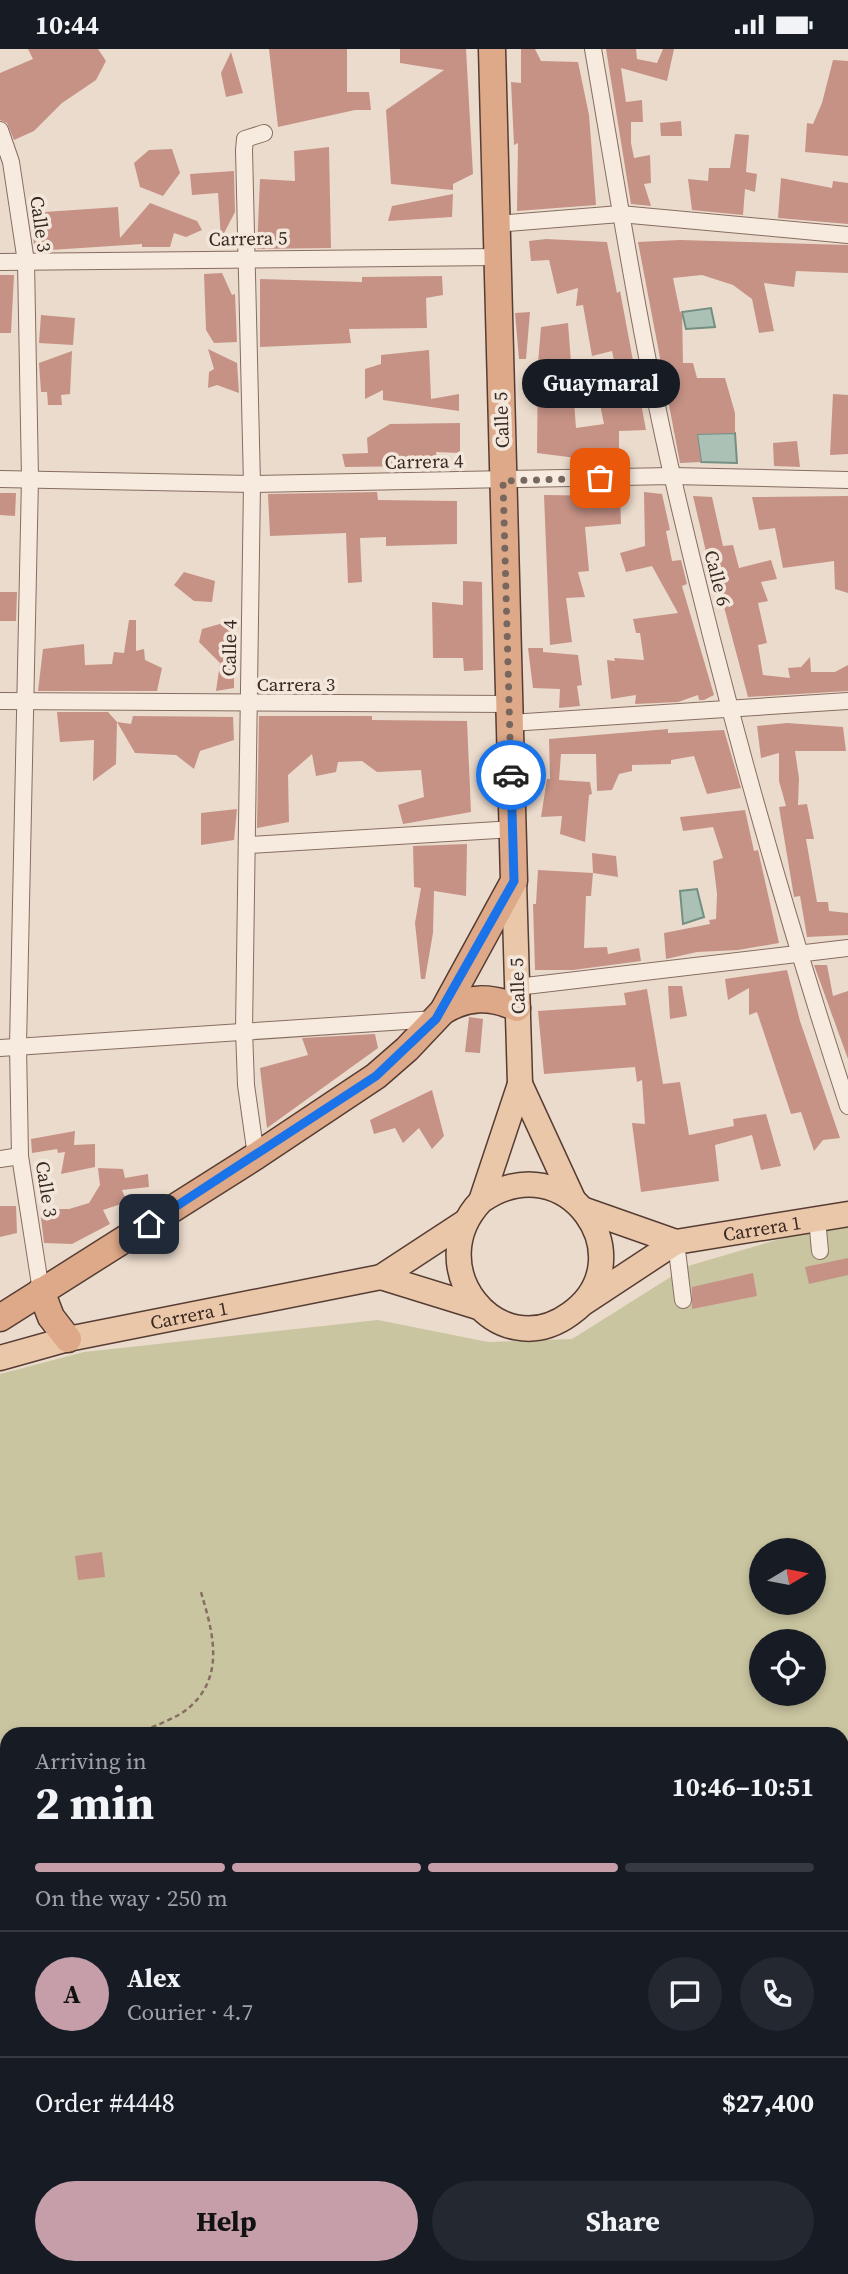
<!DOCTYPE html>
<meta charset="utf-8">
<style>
body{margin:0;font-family:"Source Serif 4",serif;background:#242831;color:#f1f3f6;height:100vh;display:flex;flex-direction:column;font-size:26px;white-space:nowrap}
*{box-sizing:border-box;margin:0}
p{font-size:23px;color:#9ea1a6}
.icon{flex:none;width:38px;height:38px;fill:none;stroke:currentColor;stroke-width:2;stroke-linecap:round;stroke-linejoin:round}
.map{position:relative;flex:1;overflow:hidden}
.panel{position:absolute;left:0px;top:1678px;width:849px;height:548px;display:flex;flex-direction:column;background:#171b24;border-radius:21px 21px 0 0;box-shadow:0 4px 10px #0003}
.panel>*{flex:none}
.needle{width:46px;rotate:80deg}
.tools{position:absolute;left:749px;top:1489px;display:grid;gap:14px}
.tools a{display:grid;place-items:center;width:77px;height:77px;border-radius:50%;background:#171b24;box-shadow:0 4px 10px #0003;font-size:35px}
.pin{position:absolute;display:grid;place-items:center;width:60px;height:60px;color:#fff;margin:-30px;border-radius:14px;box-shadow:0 4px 10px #0006}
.courier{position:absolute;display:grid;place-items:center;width:70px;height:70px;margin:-35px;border:5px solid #1a73e8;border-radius:50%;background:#fff;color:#222;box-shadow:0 2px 9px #0007}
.bubble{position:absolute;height:49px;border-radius:24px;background:#171b24;box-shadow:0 4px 10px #0003;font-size:23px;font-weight:700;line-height:49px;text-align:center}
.headline em{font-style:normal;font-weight:700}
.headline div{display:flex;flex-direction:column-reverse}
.headline{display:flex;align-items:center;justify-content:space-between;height:119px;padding:0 35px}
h1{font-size:46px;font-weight:700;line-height:52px}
.bar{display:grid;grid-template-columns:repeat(4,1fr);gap:10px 7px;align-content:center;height:84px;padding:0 35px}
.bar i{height:9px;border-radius:5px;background:#363941}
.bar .current{background:#c69ea9}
.bar p{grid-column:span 4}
.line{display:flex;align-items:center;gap:18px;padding:0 35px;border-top:2px solid #363941}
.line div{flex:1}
.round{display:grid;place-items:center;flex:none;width:74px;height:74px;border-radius:37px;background:#242831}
.button{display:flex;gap:14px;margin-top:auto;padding:14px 35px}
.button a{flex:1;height:80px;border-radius:42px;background:#c69ea9;color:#111;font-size:28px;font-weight:700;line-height:80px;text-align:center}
.button a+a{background:#242831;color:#f1f3f6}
.status{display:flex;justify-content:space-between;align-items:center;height:49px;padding:0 35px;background:#171b24;direction:ltr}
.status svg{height:19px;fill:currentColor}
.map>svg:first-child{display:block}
.green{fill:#c9c5a0;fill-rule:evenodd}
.water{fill:#acc1b6;stroke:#738f82;stroke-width:2}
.building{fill:#c69286}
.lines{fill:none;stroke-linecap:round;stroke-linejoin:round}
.minor-casing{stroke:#876d61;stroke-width:18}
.primary-casing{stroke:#563d34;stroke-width:27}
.trunk-casing{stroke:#563d34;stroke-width:29}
.path{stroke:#876d61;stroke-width:2.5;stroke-dasharray:5 3.5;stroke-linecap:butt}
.minor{stroke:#f7eadf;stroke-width:16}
.primary{stroke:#eac7a9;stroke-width:24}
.trunk{stroke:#dea988;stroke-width:26}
.done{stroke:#77675e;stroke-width:7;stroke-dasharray:0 12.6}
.route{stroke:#1a73e8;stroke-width:9}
.labels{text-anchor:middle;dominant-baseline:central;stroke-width:7;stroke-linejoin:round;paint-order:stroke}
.street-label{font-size:19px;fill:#392923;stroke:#f3e7db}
</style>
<div class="status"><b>10:44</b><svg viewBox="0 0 49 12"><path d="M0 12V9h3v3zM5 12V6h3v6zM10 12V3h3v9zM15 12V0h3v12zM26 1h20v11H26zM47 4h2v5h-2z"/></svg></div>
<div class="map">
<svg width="848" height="2225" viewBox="0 0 848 2225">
<rect width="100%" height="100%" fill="#ebdbcc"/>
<path class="green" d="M848 1170V2225H0V1325L84 1303 378 1271 488 1293 572 1290 688 1217ZM761 1502H814V1554H761ZM761 1592H814V1645H761ZM7 1685H842V2219H7Z"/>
<g class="water">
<path d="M711 259 715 278 686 280 682 263Z"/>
<path d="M735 384 737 414 701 413 697 385Z"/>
<path d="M697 840 704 868 683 875 680 842Z"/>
</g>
<g class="building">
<path d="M28 0H98L106 12 96 31 62 54 34 82 14 91 7 74 0 71V24L33 10Z"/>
<path d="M269 0H347V43H369L371 61H355L278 78Z"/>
<path d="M400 0H466L473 125 453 135V141L391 135 386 61 444 21 400 14Z"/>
<path d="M521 0H535L541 12 578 13 589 66 596 156 517 162 518 94 514 96 511 33 521 34Z"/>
<path d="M606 0H636L637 10 657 14 663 0H674L667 32 621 19 626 53 642 51 643 73H631V94L634 109 650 106 651 134 644 135 651 157 631 155Z"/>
<path d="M231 3 243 44 226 48 221 24Z"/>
<path d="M833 11 848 12V107L805 103 807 74 813 75 822 54Z"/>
<path d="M681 72 682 87H661L660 74Z"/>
<path d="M735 85 749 86 746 123 757 125 755 143 745 140 743 166 692 161 688 130 708 132 709 119H730Z"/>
<path d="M329 98 331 199 257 200 260 130 295 132 294 102Z"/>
<path d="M172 100 180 124 163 147 140 138 134 114 149 101Z"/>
<path d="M234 122 235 163 221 190 218 144 192 146 190 125Z"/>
<path d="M781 129 832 139 833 132 848 134V175L778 169Z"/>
<path d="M453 145 452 168 388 172 392 157Z"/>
<path d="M150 154 197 172 202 181 186 188 174 184 170 198H142V195L35 202 30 164 118 158 120 189Z"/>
<path d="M546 190 607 193 617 244 620 242 646 381 619 382V413L587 418 584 410 537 404 538 314 541 278 568 274 576 379 604 375 597 340 619 334 612 302 592 307 583 256 576 257 578 239 557 245 549 211 531 212 529 192Z"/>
<path d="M680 191 848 196V224L796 222 794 238 764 234 774 282 759 284 752 250 733 236 702 226 673 229 680 263H682L683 314H693L697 329H725L735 364V384L697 385 701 413 680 414 638 193Z"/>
<path d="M222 224 232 246 235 245 237 293 214 294 206 281 204 225Z"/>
<path d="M0 226H14L11 284H0Z"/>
<path d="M442 227 443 246 426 249 427 279 349 280 351 294 260 298V230L362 233V228Z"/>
<path d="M530 263 526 310H519L515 264Z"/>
<path d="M41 266 75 269 73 296 39 294Z"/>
<path d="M208 300 237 314 239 344 217 336 208 339 209 323 214 320Z"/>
<path d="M429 301 431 350 459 345V362L383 351V341L365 350V320L381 315V306Z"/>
<path d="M72 302 70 345 61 346 62 356H48L47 343H41L39 314Z"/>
<path d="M833 345 848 346V405L830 406Z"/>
<path d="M460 374V404L436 403 438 421H422V417L345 418 342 405 368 404 367 389 390 375Z"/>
<path d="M797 392 800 418 774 417 773 394Z"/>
<path d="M377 443 378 451 457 452V495L386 497V488L360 489 362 533 348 534 346 484 270 487 268 445Z"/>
<path d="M644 443 662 445 670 481 666 482 672 512 681 511 687 535 682 537 714 646 704 651H699L698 646 678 653 635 655 636 646 611 650 607 611 615 612 614 609 644 611 640 584H636L633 570 678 564 652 517 626 523 620 504 645 497Z"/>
<path d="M0 444H16L15 467 0 466Z"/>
<path d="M544 446 620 447 621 475 585 478 589 522 578 523 585 548 566 549 572 593 550 596Z"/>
<path d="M693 447 712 448 723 497 733 496 739 519 771 511 777 530 761 533 768 552 758 554 767 594 758 596 763 626 790 629 788 619 801 618 810 608 811 623H835L848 616V642L748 648 720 543 714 544 710 527 707 528 702 508 707 507Z"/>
<path d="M848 447V544L835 540 834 512 783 519 775 479 759 481 752 448Z"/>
<path d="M184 523 215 532 212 553 194 552 174 536Z"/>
<path d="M463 532 482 533 483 621 464 622 463 609H433L432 553 463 556Z"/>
<path d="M0 543H17L16 572H0Z"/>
<path d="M129 571H136V602L144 600 145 611 162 619 157 642H38L43 600 84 595 85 616 112 615 114 603 124 604Z"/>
<path d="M234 571V639L216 642 220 614 199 593 202 580Z"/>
<path d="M528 599H543V603L578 606 582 636 577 637 580 657 559 659 560 640 533 639Z"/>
<path d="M57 663H108L117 673 116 715 93 732 94 691 60 693Z"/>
<path d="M133 667 233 668 234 691 200 702 194 720 176 706 135 704 117 673 131 675Z"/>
<path d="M259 667H372V671L467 672 471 763 403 775 398 756 424 748 421 721 377 723 362 712 338 713 336 723 316 727 312 705 288 726 289 773 257 779Z"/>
<path d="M787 674 843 678 846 702H795L799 729 798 756 807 755 814 790H806L817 853H828L829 862 848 864V886L807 888 800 847 794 848 779 758 786 757 779 732V704L761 709 757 677Z"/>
<path d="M668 680V684L724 681 741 739 707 745 694 707 671 711V715L632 716V722L619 725 612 741 597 742 596 705H561L559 731 590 733 592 745 589 746 585 793 560 785 562 767 541 768 547 730H550L549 690Z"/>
<path d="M237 760 234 791 201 796V764Z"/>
<path d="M745 761 754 802 758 801 779 894 738 901 697 903 666 910 664 884 710 875 709 871 716 870 717 845 713 812 723 809 713 778 683 782 680 768Z"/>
<path d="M467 795 466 847 434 842 433 884 425 930H421L415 874 421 839 414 838 413 797Z"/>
<path d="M592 804 616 807 618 828 593 824Z"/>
<path d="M538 821 593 824 591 847H586L584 899 607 898 608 905 639 899 641 912 573 921H535L533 855H536Z"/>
<path d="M814 916H827L833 947 848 942V1010Z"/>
<path d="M787 921 800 972 840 1089 823 1091 814 1102 801 1063 791 1065 757 963 749 966V939L728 951 725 930Z"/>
<path d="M668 937H682L687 967 670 970Z"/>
<path d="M647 940 663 1035 680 1033 689 1086 734 1077 733 1070 766 1065 781 1117 761 1121 752 1086 715 1096 719 1132 641 1143 632 1074 645 1075 642 1031 637 1033 635 1018 544 1025 538 962 626 956 624 944Z"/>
<path d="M469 968 483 970 480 1004 465 1003Z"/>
<path d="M375 985 378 999 267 1079 260 1019 308 1006 302 989Z"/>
<path d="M432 1041 444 1087 432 1100 419 1079 403 1094 395 1079 374 1085 370 1071Z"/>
<path d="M75 1082 74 1096 95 1095V1118L61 1125 65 1103 58 1104 57 1100 32 1104 31 1090Z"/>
<path d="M98 1119 123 1120 125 1129 148 1125 149 1138 122 1141 127 1153 103 1161 110 1175 72 1195 44 1194 40 1160H69L89 1154 100 1136Z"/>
<path d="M0 1157H16L17 1184 0 1188Z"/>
<path d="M848 1209V1226L809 1235 805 1218Z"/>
<path d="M753 1224 757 1247 692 1260V1238Z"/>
<path d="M102 1503 105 1528 78 1531 75 1507Z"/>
</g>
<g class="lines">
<defs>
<g id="minor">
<path d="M593 0C618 144 640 288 673 430 722 642 780 850 848 1057"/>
<path d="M0 81 11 113 26 213 30 429 18 997 20 1107 41 1242"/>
<path d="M496 175 620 165 848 186"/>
<path d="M0 213 497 208"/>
<path d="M0 430 252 435 672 427 848 431"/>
<path d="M0 652 509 655"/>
<path d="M510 674 848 652"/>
<path d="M249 796 513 780"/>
<path d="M517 938 848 899"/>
<path d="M0 999 436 970"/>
<path d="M256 1107 246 1036 244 981 252 435 244 101 245 90 264 84"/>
<path d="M0 1110 20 1107"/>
<path d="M817 1170 820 1202"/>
<path d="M676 1193 683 1251"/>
</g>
<g id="primary">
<path d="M520 1035 573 1150"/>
<path d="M481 1152C567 1092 647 1211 570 1265 498 1317 419 1218 481 1152L520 1035 514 832"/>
<path d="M585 1161 676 1193"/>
<path d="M381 1228 478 1258"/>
<path id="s1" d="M585 1253 676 1193 848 1165"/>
<path id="s2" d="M0 1309 68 1290 381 1228 465 1173"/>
</g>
<g id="trunk">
<path d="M443 962C468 947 491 947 517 959"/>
<path d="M41 1242 51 1268 68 1290"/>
<path d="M0 1269 256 1107 376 1027 407 1000 443 962 514 832 492 0"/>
</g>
</defs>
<use href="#minor" class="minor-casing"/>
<use href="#primary" class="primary-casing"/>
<use href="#trunk" class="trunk-casing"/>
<g class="path">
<path d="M136 1685C153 1677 180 1669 193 1655 225 1623 212 1581 201 1543"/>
<path d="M0 1759 7 1756"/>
</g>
<use href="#minor" class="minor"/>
<use href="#primary" class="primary"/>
<use href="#trunk" class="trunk"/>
</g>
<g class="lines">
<path class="done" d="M511 726 503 432 600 429"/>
<path class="route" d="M149 1175 376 1027 436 970 514 832 511 726"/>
</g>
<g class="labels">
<g class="street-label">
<text transform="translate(41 175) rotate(82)">Calle 3</text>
<text transform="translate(248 189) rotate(-1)">Carrera 5</text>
<text transform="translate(501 371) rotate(-92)">Calle 5</text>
<text transform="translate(424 412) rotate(-1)">Carrera 4</text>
<text transform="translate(718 529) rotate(76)">Calle 6</text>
<text transform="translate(229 599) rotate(-89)">Calle 4</text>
<text x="296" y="635">Carrera 3</text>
<text transform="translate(517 937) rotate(-92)">Calle 5</text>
<text transform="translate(47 1140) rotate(81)">Calle 3</text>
<text stroke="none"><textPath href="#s1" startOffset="196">Carrera 1</textPath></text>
<text stroke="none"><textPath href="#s2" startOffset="194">Carrera 1</textPath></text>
</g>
</g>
</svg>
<div class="tools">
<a><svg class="needle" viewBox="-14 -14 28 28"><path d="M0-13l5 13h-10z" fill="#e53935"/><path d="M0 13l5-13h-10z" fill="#9ea1a6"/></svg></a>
<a><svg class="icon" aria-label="locate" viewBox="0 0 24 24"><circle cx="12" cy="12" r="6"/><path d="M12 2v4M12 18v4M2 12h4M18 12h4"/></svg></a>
</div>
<div class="pin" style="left:600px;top:429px;background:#ea580c"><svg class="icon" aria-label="bag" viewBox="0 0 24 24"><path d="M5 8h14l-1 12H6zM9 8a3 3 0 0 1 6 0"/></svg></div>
<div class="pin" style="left:149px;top:1175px;background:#1f2937"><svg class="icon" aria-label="home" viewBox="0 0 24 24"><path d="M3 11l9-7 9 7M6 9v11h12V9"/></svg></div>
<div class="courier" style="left:511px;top:726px"><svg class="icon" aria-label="car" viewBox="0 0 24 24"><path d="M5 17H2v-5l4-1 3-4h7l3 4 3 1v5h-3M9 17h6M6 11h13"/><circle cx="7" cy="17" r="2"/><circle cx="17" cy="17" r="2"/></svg></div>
<div class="bubble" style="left:522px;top:310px;width:158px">Guaymaral</div>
<section class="panel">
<div class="headline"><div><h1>2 min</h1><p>Arriving in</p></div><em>10:46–10:51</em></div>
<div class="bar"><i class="current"></i><i class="current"></i><i class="current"></i><i></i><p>On the way · 250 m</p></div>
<div class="line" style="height:126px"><b class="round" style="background:#c69ea9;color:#111">A</b><div><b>Alex</b><p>Courier · 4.7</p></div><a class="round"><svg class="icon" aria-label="chat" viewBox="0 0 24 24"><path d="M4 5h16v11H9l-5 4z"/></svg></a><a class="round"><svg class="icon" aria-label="phone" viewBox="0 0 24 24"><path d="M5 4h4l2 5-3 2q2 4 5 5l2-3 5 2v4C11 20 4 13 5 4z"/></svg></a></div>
<div class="line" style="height:91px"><div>Order #4448</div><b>$27,400</b></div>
<div class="button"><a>Help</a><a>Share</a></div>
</section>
</div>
